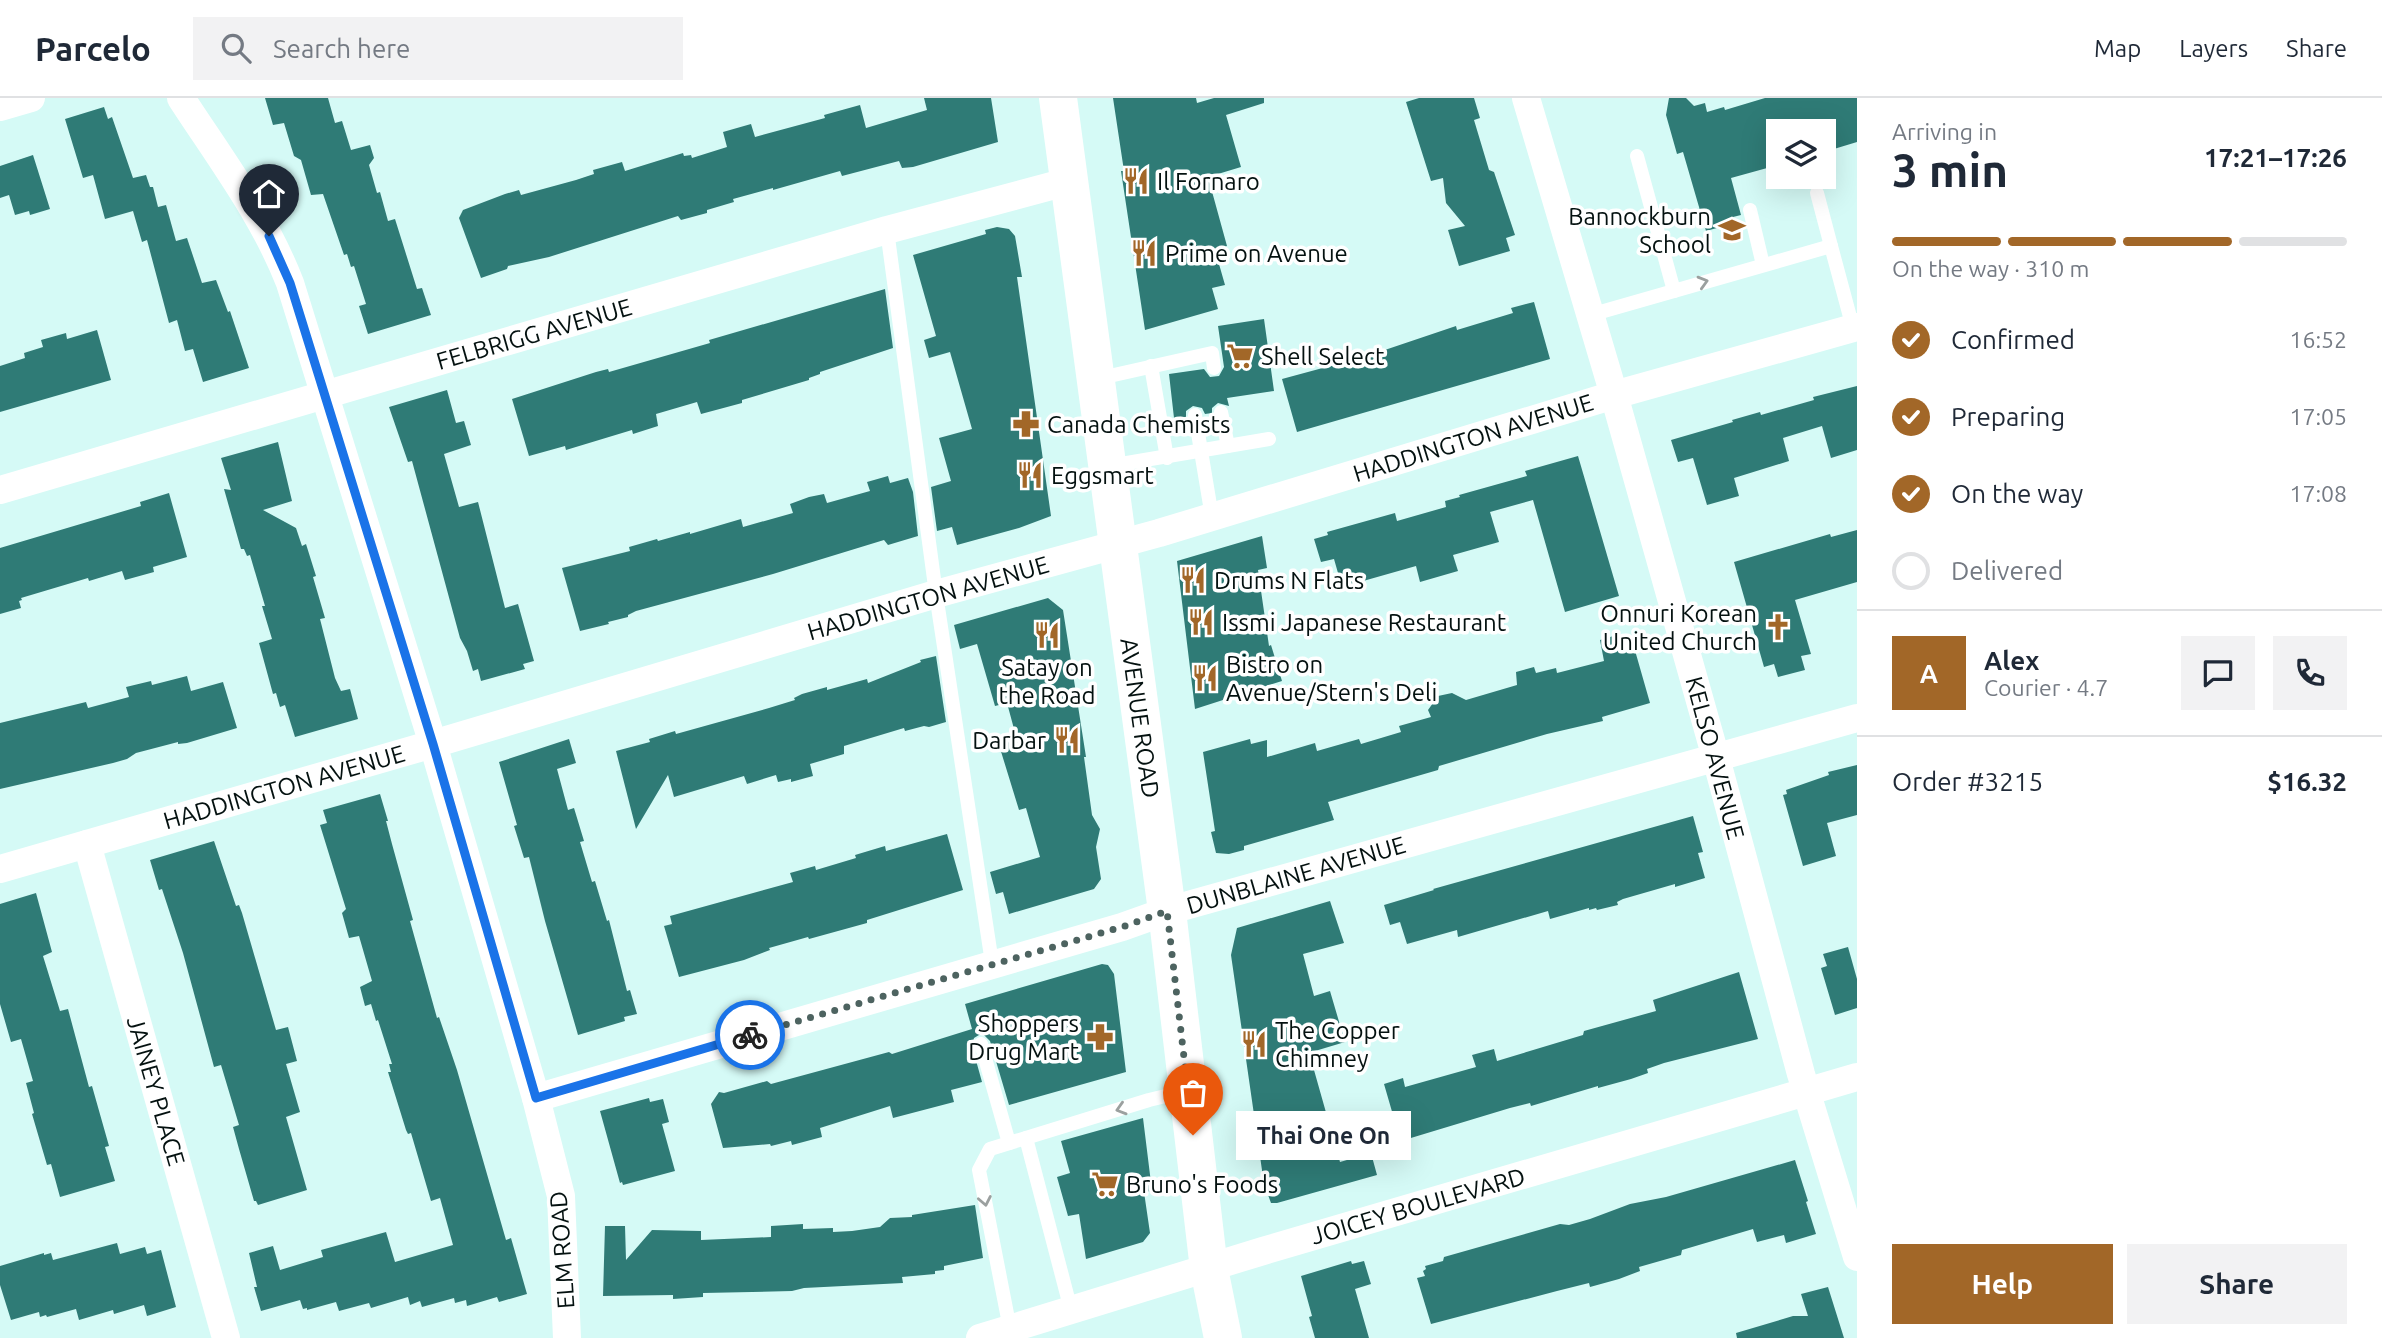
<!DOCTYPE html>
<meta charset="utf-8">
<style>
body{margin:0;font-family:Ubuntu,sans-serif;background:#f2f2f3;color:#1f2937;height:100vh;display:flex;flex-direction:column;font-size:26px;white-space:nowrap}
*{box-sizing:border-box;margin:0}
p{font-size:23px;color:#747a83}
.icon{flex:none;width:38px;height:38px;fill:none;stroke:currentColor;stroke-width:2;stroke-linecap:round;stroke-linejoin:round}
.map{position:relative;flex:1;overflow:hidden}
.panel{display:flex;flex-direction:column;background:#fff;width:525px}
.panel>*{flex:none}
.tools{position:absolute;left:1766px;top:21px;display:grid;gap:14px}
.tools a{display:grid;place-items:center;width:70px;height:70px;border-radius:0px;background:#fff;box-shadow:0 7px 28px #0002;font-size:35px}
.pin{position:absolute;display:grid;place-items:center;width:60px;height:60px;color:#fff;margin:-72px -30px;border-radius:50% 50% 50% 0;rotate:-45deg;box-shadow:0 0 7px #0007}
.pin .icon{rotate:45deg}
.courier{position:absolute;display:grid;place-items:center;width:70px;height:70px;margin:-35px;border:5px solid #1a73e8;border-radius:50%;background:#fff;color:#222;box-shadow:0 2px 9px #0007}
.bubble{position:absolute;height:49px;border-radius:0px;background:#fff;box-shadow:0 7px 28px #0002;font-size:23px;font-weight:600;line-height:49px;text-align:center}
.summary em{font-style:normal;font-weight:600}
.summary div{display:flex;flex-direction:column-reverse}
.summary{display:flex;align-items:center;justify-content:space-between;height:119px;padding:0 35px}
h1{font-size:46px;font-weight:600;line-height:52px}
.bar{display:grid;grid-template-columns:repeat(4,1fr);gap:10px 7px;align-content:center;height:84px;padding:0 35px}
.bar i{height:9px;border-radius:5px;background:#e0e1e3}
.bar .on{background:#a26728}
.bar p{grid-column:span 4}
.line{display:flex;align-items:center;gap:18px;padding:0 35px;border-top:2px solid #e0e1e3}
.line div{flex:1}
.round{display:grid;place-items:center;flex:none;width:74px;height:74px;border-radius:0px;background:#f2f2f3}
ol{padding:0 35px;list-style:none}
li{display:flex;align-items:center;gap:21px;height:77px}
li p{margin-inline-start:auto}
li .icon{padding:7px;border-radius:50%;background:#a26728;color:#fff;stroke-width:4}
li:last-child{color:#747a83}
li i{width:38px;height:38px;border:4px solid #e0e1e3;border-radius:50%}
.action{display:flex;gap:14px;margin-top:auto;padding:14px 35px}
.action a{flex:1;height:80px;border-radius:0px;background:#a26728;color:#fff;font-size:28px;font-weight:600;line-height:80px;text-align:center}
.action a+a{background:#f2f2f3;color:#1f2937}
header{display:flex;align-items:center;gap:42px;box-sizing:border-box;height:98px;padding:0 35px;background:#fff;border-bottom:2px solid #e0e1e3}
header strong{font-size:33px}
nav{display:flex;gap:38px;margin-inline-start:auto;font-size:24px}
.search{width:490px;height:63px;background:#f2f2f3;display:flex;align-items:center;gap:18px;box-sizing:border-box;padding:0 24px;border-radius:0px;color:#747a83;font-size:26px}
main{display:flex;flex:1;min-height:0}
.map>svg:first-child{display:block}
.building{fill:#2f7b76}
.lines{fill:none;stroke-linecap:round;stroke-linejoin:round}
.service{stroke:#fff;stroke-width:14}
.minor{stroke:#fff;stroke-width:28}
.secondary{stroke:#fff;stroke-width:38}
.oneway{stroke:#9ba09f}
.done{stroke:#4d6360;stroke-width:7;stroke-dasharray:0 12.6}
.route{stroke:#1a73e8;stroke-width:9}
.labels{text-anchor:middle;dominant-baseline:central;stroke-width:7;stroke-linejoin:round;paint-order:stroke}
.poi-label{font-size:24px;fill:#041110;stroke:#fff;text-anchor:start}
.street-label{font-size:24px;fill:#041110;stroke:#fff}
</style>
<header>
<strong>Parcelo</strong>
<div class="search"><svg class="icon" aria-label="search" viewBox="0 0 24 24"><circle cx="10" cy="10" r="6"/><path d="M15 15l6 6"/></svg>Search here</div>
<nav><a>Map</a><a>Layers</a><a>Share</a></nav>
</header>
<main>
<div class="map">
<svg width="1857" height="1240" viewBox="0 0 1857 1240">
<rect width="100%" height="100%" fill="#d5faf6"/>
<g class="building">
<path d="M265 0H328L335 25 342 23 351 52 370 47 374 60 369 67 377 95 380 94 388 123 395 121 417 191 422 190 431 217 368 236 359 208 366 206 354 168 351 169 347 156 344 157 323 96 311 97 301 62 294 58 284 25 273 27Z"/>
<path d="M924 0H991L998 44 913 69 902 70 899 63 842 78 840 73 773 92V90L733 101 734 104 707 112V115L681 122 678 118 549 159 508 168 507 171 481 180 459 120 463 112 505 96 519 92 521 97 576 82 594 76 593 72 622 64 625 73 683 55 684 58 691 57 692 60 727 49 723 34 751 26 755 39 825 20 824 17 860 7 866 30 927 12Z"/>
<path d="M1113 0H1196L1197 5 1214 0H1264V5L1226 17 1241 69 1208 79 1227 148 1215 152 1225 187 1212 190 1218 211 1145 232 1121 73H1124Z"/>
<path d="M1419 0H1474L1480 20 1474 22 1489 72 1494 74 1515 137 1506 140 1510 153 1459 168 1448 132 1465 128 1446 105 1443 80 1431 83 1406 4Z"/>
<path d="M1669 0H1686L1694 8 1705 5 1707 14 1724 9 1725 12 1765 0H1857V44L1824 54V33H1778V67L1731 80 1741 117 1733 119 1735 125 1706 133 1683 54 1677 56 1666 17Z"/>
<path d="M104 9 108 21 112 19 133 80 146 77 150 89H153L158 109 166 107 176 143 187 140 202 185 216 182 228 214 230 213 249 270 203 284 193 251 185 253 177 222 169 225 147 142 142 144 133 113 105 121 93 77 83 80 65 21Z"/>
<path d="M33 57 50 111 30 117 29 113 15 117 9 97 0 100V68Z"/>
<path d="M997 129 1009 131 1015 138 1022 179H1017L1051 418 1019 430 957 447 952 429 937 433 931 389 951 383 939 340 972 331 950 254 929 260 924 242 936 238 913 157 986 136 985 132Z"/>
<path d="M885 191 893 250 820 274V276L809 280V282L742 302V305L701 316 697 304 656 316 658 328 633 336 632 332 566 352 565 348 529 358 512 301 596 274 608 271 609 274 710 245 709 242Z"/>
<path d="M1534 204 1550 261 1297 334 1282 281 1367 258 1456 228 1457 232 1513 215 1511 210Z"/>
<path d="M1264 221 1274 293 1227 300 1229 308 1218 305 1212 310V315L1205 316 1202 310 1193 308 1186 313V319L1174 320 1169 276 1204 271 1210 279 1219 278 1224 269 1218 228Z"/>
<path d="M97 232 111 282 0 314V268L25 260 24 255 43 249 41 242 66 235 67 241Z"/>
<path d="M1857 288V352L1831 360 1822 328 1783 340 1789 363 1734 380 1739 398 1707 407 1693 360 1678 364 1671 342 1733 324 1732 322 1760 314 1761 317 1814 302 1813 299Z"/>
<path d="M447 292 456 325 464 323 471 347 444 356 459 409 478 404 505 510 518 506 534 563 523 566 525 571 481 583 478 571 473 573 467 553 460 540 412 363 408 364 389 309Z"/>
<path d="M278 344 292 403 263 412 296 430 302 448 306 446 316 478 313 479 325 520 320 521 335 580 341 593 350 591 358 621 295 639 285 607 280 609 276 595 273 596 259 545 272 541 262 508H265L250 457 247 458 244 451H241L224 391 231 392 221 360Z"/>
<path d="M1578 358 1619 498 1565 514 1533 402 1490 414 1499 444 1453 457 1458 473 1420 484 1416 468 1342 489 1334 461 1321 464 1314 441 1328 437 1327 434 1395 415 1397 423 1446 409 1445 403 1460 399 1459 397 1527 378 1525 373Z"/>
<path d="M888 378 890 385 908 380 913 394 918 438 888 447 884 442 773 476 636 513 628 517V519L608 524 609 526 580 533 562 470 630 453 629 449 657 441 658 443 690 434V436L741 421 743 429 793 415 790 406 809 399 824 396 827 405 870 393 867 384Z"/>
<path d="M169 395 187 459 153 469 154 474 125 482 122 473 89 483 88 480 21 500 22 502 19 503 21 510 0 516V450L141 408 140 404Z"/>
<path d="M1857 432V484L1795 502 1811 556 1801 558 1805 572 1778 579 1774 566 1764 569 1734 464 1830 436 1831 439Z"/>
<path d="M1262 438 1267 470 1258 472 1269 548 1271 547 1282 583 1195 611 1177 463Z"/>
<path d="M1048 500 1063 512 1086 659H1084L1092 717 1100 731 1096 749 1101 781 1094 791 1009 816 1003 794 996 796 990 774 1040 759 1026 710 1019 712 999 647 1017 642 1007 605 995 608 977 546 960 551 954 527Z"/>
<path d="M1620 536 1625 551 1634 549 1650 605 1602 619 1603 623 1547 636 1439 668 1438 672 1328 704 1334 722 1244 748V752L1229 756 1216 755 1211 734 1215 733 1203 654 1250 641 1251 646 1267 642V659L1315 645 1317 653 1359 641 1361 646 1401 634 1399 628 1431 619 1428 612 1438 598 1452 595 1466 602 1517 587 1516 574 1534 569 1536 575 1556 570 1557 575 1604 563 1600 542Z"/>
<path d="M936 558 946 624 929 629 924 628 905 633 904 630 844 648V656L810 666 813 678 791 684V681L778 684 776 677 747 686 744 678 674 699 668 677 636 731 616 653 650 644 649 641 675 633 676 636 769 610 795 602 794 600 802 596 827 589V592L867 581 868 585 921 564 920 562Z"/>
<path d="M187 578 191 593 223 584 237 630 187 645 178 646V644L136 655 127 661 113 665 0 691V625L86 604 88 610 129 599 126 589 151 583 152 587Z"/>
<path d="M569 641 576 665 557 671 568 712 574 710 584 743 580 744 592 784 595 783 607 823 609 822 627 893 630 892 637 916 624 919 625 923 578 937 545 823 529 759 524 760 514 728 517 727 499 664Z"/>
<path d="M1857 667V717L1827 725 1836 758 1803 768 1783 697 1787 696 1786 692 1829 677 1828 674Z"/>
<path d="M380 696 388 723H386L392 746 413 822 410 823 437 920 439 919 457 972 506 1142 511 1140 527 1196 499 1204 497 1199 467 1208 466 1202 455 1205 454 1200 422 1209 420 1203 410 1207 408 1199 371 1210 369 1205 339 1213 336 1204 307 1212V1210L303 1211 300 1202 261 1213 254 1189H257L249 1155 273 1148 280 1172 323 1159 321 1152 386 1134 395 1164 453 1147 440 1100 431 1103 411 1035 408 1036 406 1032 388 974H391L389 966H392L378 922 376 923 371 906 365 908 360 889 372 883 359 838 349 840 342 815 346 811 320 727 327 725 323 712Z"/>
<path d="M1693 718 1703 754 1698 755 1705 780 1675 789V786L1623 801 1617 804 1618 807 1597 812 1596 810 1589 812V810L1550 821 1548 813 1458 839 1457 832 1407 846 1400 824 1390 827 1384 807 1434 792 1433 791Z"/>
<path d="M947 736 963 792 867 822V825L809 841 808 839 769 850 770 852 744 862 679 879 664 828 672 826 670 818 793 784 790 775 815 768 816 772 856 760 855 757 885 748 886 753Z"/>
<path d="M214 743 236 808 239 807 242 815 276 932 288 929 297 963 286 966 300 1014 286 1019 307 1092 258 1107 256 1103H254L239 1051 233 1029 239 1027 221 967 214 969 183 855 162 791 159 792 150 762Z"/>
<path d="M36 795 52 854 43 858 60 913 68 911 89 989 92 988 109 1048 105 1049 115 1083 60 1099 51 1066 47 1067 32 1016 34 1015 26 985 33 983 21 941 11 944 0 906V806Z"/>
<path d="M1330 803 1344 845 1303 856 1314 898 1330 893 1345 944 1315 953 1320 970 1314 972 1340 1064 1371 1055 1377 1077 1277 1105H1271L1264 1086 1231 857 1237 830Z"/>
<path d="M1848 849 1857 881V910L1835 917 1821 870 1827 868 1823 856Z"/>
<path d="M1102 866 1108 867 1114 876 1126 974 1009 1007 990 943 984 937H979L974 940 972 948 982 984 951 992 954 1004 893 1020 890 1008 820 1030 822 1039 792 1047 791 1043 771 1048 770 1046 723 1050 711 1006 719 994 724 995 767 983 771 986 889 954 892 956 972 931 965 906Z"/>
<path d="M1739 874 1758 941 1664 965 1647 971 1648 975 1631 981 1598 990V988L1531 1008 1530 1005 1510 1010 1391 1046 1385 1019 1393 1017 1384 986 1403 980 1405 989 1476 969 1472 957 1494 951 1497 963 1583 937 1584 933 1656 913 1653 902Z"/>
<path d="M649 1000 650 1004 663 1001 669 1024 662 1026 675 1073 623 1087 622 1084 620 1085 600 1013Z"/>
<path d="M1143 1020 1152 1093 1144 1094 1150 1135 1143 1144 1086 1161 1079 1116 1068 1118 1057 1079 1070 1075 1061 1043Z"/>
<path d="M1795 1062 1808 1103 1806 1104 1816 1136 1786 1145 1784 1137 1757 1144 1753 1131 1682 1152 1681 1157 1639 1169 1640 1173 1619 1181 1590 1189 1589 1185 1557 1193 1431 1226 1417 1180 1425 1178 1423 1173 1426 1171 1425 1168 1443 1163 1444 1159 1560 1126 1569 1127 1590 1121 1630 1106 1666 1099Z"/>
<path d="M975 1107 983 1160 944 1168V1172L935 1173V1176L902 1179 903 1185 804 1190 792 1193 703 1195V1199L673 1201V1197L603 1198 605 1128H625L626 1162 652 1132 701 1133V1142L771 1139V1128L803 1126V1131L833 1130V1134L852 1133 880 1129 890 1120 912 1119V1117Z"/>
<path d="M117 1145 120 1156 145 1149 147 1156 161 1152 176 1209 147 1218 144 1207 114 1216 113 1212 79 1222 76 1211 47 1219 46 1217 40 1219 39 1214 11 1222 0 1187V1168L44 1155V1157L51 1155 53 1162Z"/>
<path d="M1351 1163 1352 1166 1364 1163 1371 1186 1355 1191 1369 1240H1315L1309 1219 1312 1218 1301 1178Z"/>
<path d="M1828 1189 1844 1240H1737L1736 1235 1793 1218H1808L1801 1196Z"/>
</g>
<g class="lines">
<g class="service">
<path d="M1637 58 1674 193"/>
<path d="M1817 95 1831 148"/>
<path d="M1750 112 1763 167"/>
<path d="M887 132 936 496 992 865"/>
<path d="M1590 217 1831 148 1853 230"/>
<path d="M1151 268 1167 360"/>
<path d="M1096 281 1212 255 1214 270"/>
<path d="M1221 314 1228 348"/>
<path d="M1195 317 1212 419"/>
<path d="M1109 368 1269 341"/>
<path d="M981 946 1009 1045"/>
<path d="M1026 1040 1071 1212"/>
<path d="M1010 1231 979 1072 990 1051 1149 1002 1186 993"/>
</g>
<g class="minor">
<path d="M181 0C220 60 264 118 290 185L433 646 536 1000 561 1098 567 1240"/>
<path d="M1526 0 1614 297 1716 660 1801 976 1857 1159"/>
<path d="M0 9 31 0"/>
<path d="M0 392 887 132 1070 83"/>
<path d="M87 746 226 1240"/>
<path d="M0 771 433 646 936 496 1159 435 1614 297 1857 229"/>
<path d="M536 1000 1122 829 1167 813 1857 620"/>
<path d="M980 1240 1263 1153 1857 979"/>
</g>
<path class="secondary" d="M1058 0 1167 813 1209 1171 1223 1240"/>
</g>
<defs><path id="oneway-chevron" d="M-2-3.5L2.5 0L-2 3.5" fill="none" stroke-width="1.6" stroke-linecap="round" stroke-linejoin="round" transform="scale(1.75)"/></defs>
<g class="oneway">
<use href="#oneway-chevron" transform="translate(1703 184) rotate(-16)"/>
<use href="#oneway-chevron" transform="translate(1121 1011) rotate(163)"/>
<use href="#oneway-chevron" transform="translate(985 1103) rotate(79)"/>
</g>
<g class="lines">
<path class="done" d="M750 937 1122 829 1167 813 1193 1037"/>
<path class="route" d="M269 138 290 185 433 646 536 1000 750 937"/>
</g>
<defs>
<symbol id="restaurant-bare" viewBox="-9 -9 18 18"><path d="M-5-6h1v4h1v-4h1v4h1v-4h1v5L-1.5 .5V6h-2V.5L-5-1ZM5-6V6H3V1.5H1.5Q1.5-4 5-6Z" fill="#a26728" stroke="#fff" stroke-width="2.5" paint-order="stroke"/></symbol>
<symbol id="school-bare" viewBox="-9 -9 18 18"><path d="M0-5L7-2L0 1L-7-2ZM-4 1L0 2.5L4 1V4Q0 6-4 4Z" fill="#a26728" stroke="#fff" stroke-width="2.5" paint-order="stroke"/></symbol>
<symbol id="supermarket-bare" viewBox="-9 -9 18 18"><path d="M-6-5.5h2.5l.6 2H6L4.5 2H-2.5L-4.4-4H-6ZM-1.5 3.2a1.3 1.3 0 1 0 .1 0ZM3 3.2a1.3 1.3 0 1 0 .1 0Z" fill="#a26728" stroke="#fff" stroke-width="2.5" paint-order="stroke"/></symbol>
<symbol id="pharmacy-bare" viewBox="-9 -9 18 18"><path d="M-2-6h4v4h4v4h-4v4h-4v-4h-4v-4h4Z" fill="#a26728" stroke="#fff" stroke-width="2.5" paint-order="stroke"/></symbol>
<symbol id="church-bare" viewBox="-9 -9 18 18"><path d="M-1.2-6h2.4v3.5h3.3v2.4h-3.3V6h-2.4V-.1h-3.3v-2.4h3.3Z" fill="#a26728" stroke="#fff" stroke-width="2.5" paint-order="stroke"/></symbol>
</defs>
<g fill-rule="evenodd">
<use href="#restaurant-bare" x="1117" y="64" width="38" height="38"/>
<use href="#school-bare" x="1713" y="113" width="38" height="38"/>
<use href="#restaurant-bare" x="1125" y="136" width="38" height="38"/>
<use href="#supermarket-bare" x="1221" y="239" width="38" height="38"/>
<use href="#pharmacy-bare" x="1007" y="307" width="38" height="38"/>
<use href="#restaurant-bare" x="1011" y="358" width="38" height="38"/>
<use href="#restaurant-bare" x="1174" y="463" width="38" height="38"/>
<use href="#restaurant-bare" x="1182" y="505" width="38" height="38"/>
<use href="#church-bare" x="1759" y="510" width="38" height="38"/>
<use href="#restaurant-bare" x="1028" y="518" width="38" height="38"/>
<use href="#restaurant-bare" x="1186" y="561" width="38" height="38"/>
<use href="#restaurant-bare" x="1048" y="623" width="38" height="38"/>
<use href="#pharmacy-bare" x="1081" y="920" width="38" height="38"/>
<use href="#restaurant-bare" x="1235" y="927" width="38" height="38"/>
<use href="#supermarket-bare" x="1086" y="1067" width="38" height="38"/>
</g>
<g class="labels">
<g class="poi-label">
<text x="1157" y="83">Il Fornaro</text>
<text x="1711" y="118" text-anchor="end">Bannockburn<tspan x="1711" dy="28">School</tspan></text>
<text x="1165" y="155">Prime on Avenue</text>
<text x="1261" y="258">Shell Select</text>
<text x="1047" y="326">Canada Chemists</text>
<text x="1051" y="377">Eggsmart</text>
<text x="1214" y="482">Drums N Flats</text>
<text x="1757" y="515" text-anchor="end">Onnuri Korean<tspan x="1757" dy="28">United Church</tspan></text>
<text x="1222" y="524">Issmi Japanese Restaurant</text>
<text x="1226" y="566">Bistro on<tspan x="1226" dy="28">Avenue/Stern's Deli</tspan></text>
<text x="1047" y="569" text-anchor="middle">Satay on<tspan x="1047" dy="28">the Road</tspan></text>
<text x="1046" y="642" text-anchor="end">Darbar</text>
<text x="1079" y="925" text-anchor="end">Shoppers<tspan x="1079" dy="28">Drug Mart</tspan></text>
<text x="1275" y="932">The Copper<tspan x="1275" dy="28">Chimney</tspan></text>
<text x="1126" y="1086">Bruno's Foods</text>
</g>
<g class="street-label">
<text transform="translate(534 236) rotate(-16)">FELBRIGG AVENUE</text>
<text transform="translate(1473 340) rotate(-17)">HADDINGTON AVENUE</text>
<text transform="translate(928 500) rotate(-16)">HADDINGTON AVENUE</text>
<text transform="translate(1140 620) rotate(82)">AVENUE ROAD</text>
<text transform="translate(1715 660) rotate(75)">KELSO AVENUE</text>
<text transform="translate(284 689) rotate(-16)">HADDINGTON AVENUE</text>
<text transform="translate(1296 777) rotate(-16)">DUNBLAINE AVENUE</text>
<text transform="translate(156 993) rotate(74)">JAINEY PLACE</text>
<text transform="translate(1418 1108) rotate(-16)">JOICEY BOULEVARD</text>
<text transform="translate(562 1152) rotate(-94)">ELM ROAD</text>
</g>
</g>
</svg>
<div class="tools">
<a><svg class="icon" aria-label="layers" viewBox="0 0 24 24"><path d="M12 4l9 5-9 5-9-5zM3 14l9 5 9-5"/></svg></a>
</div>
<div class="pin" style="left:1193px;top:1037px;background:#ea580c"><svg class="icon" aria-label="bag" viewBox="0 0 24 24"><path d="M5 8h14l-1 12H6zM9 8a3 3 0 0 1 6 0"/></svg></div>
<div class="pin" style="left:269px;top:138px;background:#1f2937"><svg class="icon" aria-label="home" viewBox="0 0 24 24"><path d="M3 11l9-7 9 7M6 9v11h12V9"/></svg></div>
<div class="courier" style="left:750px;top:937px"><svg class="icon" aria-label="bike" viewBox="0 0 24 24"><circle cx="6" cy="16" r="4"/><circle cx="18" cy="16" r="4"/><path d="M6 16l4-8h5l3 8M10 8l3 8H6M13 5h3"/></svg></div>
<div class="bubble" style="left:1236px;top:1013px;width:175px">Thai One On</div>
</div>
<section class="panel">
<div class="summary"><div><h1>3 min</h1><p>Arriving in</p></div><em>17:21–17:26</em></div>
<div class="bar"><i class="on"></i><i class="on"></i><i class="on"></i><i></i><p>On the way · 310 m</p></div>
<ol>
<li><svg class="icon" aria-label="check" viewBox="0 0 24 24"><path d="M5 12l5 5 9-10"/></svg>Confirmed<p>16:52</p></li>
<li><svg class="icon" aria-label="check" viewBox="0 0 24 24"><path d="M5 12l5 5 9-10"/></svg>Preparing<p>17:05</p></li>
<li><svg class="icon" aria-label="check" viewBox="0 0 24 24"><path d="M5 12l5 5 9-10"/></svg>On the way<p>17:08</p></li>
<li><i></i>Delivered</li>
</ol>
<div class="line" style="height:126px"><b class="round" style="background:#a26728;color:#fff">A</b><div><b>Alex</b><p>Courier · 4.7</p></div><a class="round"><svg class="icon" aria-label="chat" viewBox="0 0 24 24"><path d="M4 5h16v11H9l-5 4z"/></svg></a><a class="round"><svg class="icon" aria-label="phone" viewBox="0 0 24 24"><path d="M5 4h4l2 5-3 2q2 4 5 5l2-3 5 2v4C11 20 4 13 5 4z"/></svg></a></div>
<div class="line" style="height:91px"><div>Order #3215</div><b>$16.32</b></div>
<div class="action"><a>Help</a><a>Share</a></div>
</section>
</main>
